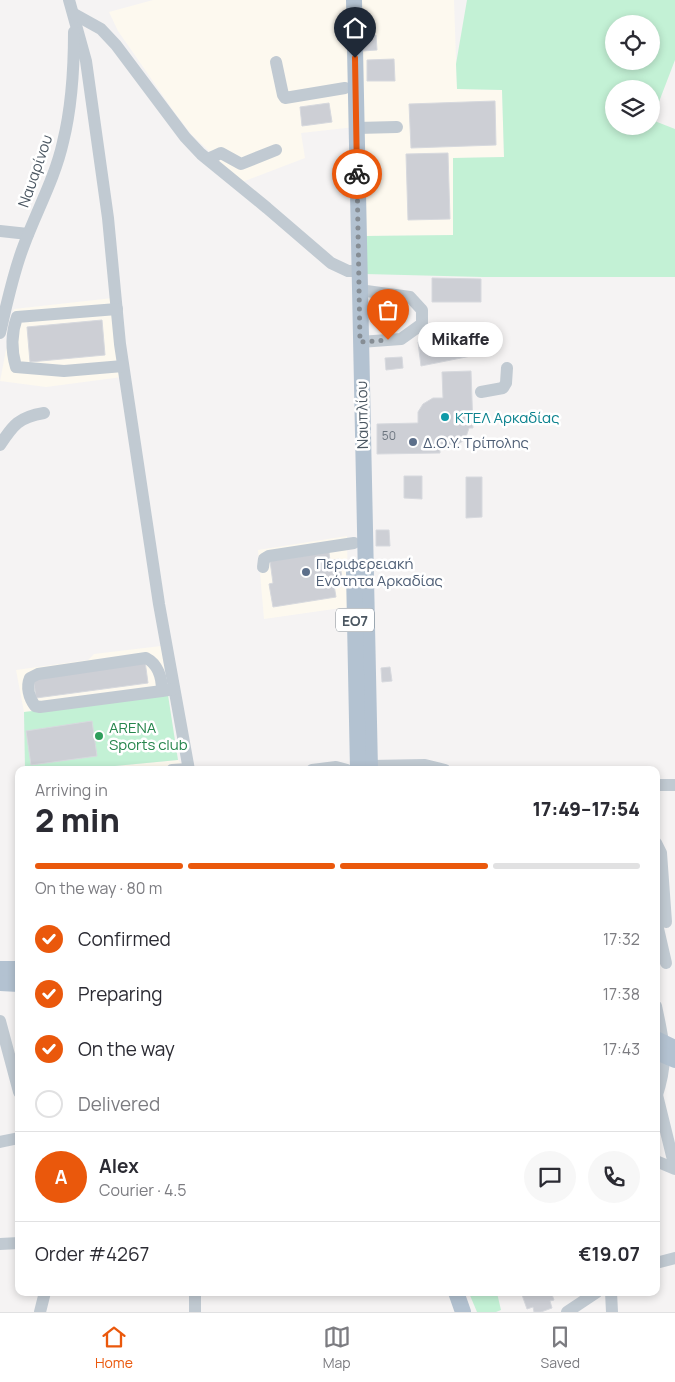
<!DOCTYPE html>
<meta charset="utf-8">
<style>
body{margin:0;font-family:Manrope,sans-serif;background:#f7f7f7;color:#2b2b33;height:100vh;display:flex;flex-direction:column;font-size:19px;white-space:nowrap}
*{box-sizing:border-box;margin:0}
p{font-size:16px;color:#7c7c81}
.icon{flex:none;width:28px;height:28px;fill:none;stroke:currentColor;stroke-width:2;stroke-linecap:round;stroke-linejoin:round}
.map{position:relative;flex:1;overflow:hidden}
.drawer{position:absolute;left:15px;top:766px;width:645px;height:530px;display:flex;flex-direction:column;background:#fff;border-radius:10px;box-shadow:0 2px 8px #0003}
.drawer>*{flex:none}
.buttons{position:absolute;left:605px;top:15px;display:grid;gap:10px}
.buttons a{display:grid;place-items:center;width:55px;height:55px;border-radius:50%;background:#fff;box-shadow:0 2px 8px #0003;font-size:25px}
.pin{position:absolute;display:grid;place-items:center;width:42px;height:42px;color:#fff;margin:-51px -21px;border-radius:50% 50% 50% 0;rotate:-45deg;box-shadow:0 0 5px #0007}
.pin .icon{rotate:45deg}
.courier{position:absolute;display:grid;place-items:center;width:50px;height:50px;margin:-25px;border:4px solid #ea580c;border-radius:50%;background:#fff;color:#222;box-shadow:0 1px 6px #0007}
.bubble{position:absolute;height:35px;border-radius:18px;background:#fff;box-shadow:0 2px 8px #0003;font-size:16px;font-weight:800;line-height:35px;text-align:center}
.head em{font-style:normal;font-weight:800}
.head div{display:flex;flex-direction:column-reverse}
.head{display:flex;align-items:center;justify-content:space-between;height:85px;padding:0 20px}
h1{font-size:32px;font-weight:800;line-height:38px}
.bar{display:grid;grid-template-columns:repeat(4,1fr);gap:8px 5px;align-content:center;height:60px;padding:0 20px}
.bar i{height:6px;border-radius:4px;background:#e1e1e2}
.bar .on{background:#ea580c}
.bar p{grid-column:span 4}
.line{display:flex;align-items:center;gap:12px;padding:0 20px;border-top:1px solid #e1e1e2}
.line div{flex:1}
.round{display:grid;place-items:center;flex:none;width:52px;height:52px;border-radius:26px;background:#f7f7f7}
ol{padding:0 20px;list-style:none}
li{display:flex;align-items:center;gap:15px;height:55px}
li p{margin-inline-start:auto}
li .icon{padding:5px;border-radius:50%;background:#ea580c;color:#fff;stroke-width:4}
li:last-child{color:#7c7c81}
li i{width:28px;height:28px;border:2px solid #e1e1e2;border-radius:50%}
.dock{display:flex;justify-content:space-around;align-items:center;height:70px;border-top:1px solid #e1e1e2;background:#fff;font-size:14px;color:#7c7c81}
.dock a{display:grid;justify-items:center;gap:2px}
.dock .on{color:#ea580c}
.map>svg:first-child{display:block}
.commercial{fill:#fdf9ef}
.green{fill:#c3f1d5;fill-rule:evenodd}
.building{fill:#cdcfd5;stroke:#d7d9de}
.lines{fill:none;stroke-linecap:round;stroke-linejoin:round}
.minor{stroke:#c1cad2;stroke-width:12}
.major{stroke:#b3c2d1;stroke-width:16}
.done{stroke:#868d94;stroke-width:5;stroke-dasharray:0 9}
.route{stroke:#ea580c;stroke-width:6}
.culture-dot{fill:#0f9aa8;stroke:#fff;stroke-width:2}
.service-dot{fill:#5c6f8a;stroke:#fff;stroke-width:2}
.leisure-dot{fill:#2e9e5b;stroke:#fff;stroke-width:2}
.labels{text-anchor:middle;dominant-baseline:central;stroke-width:5;stroke-linejoin:round;paint-order:stroke}
.number-label{font-size:12px;fill:#6b747e}
.shield{fill:#fff;stroke:#808990;stroke-width:1}
.shield-label{font-size:14px;font-weight:bold;fill:#4a5661}
.street-label{font-size:15px;fill:#4a5661;stroke:#fff}
.culture-label{font-size:15px;fill:#0d838f;stroke:#fff;text-anchor:start}
.service-label{font-size:15px;fill:#4e5e75;stroke:#fff;text-anchor:start}
.leisure-label{font-size:15px;fill:#27864d;stroke:#fff;text-anchor:start}
</style>
<div class="map">
<svg width="675" height="1312" viewBox="0 0 675 1312">
<rect width="100%" height="100%" fill="#f5f3f3"/>
<g class="commercial">
<path d="M153 0H454L457 89 502 90 504 157 454 158V235L365 236 364 126 301 133 305 158 242 182 192 135 175 113 118 31 109 12Z"/>
<path d="M113 298 122 377 46 387 0 381 14 309Z"/>
<path d="M347 536 348 607 264 619 258 550Z"/>
<path d="M161 646 168 695 24 712 16 670 88 660 94 654Z"/>
<path d="M178 760 182 764 183 770H73Z"/>
</g>
<g class="green">
<path d="M467 0H675V60L652 120 675 129V277H483L365 274V236L453 235V158L504 157 502 90 457 89 456 64ZM614 24H651V61H614ZM614 89H651V126H614Z"/>
<path d="M168 695 178 760 73 770H25L24 712Z"/>
<path d="M469 1293H497L501 1310 496 1312H477Z"/>
</g>
<g class="building">
<path d="M376 35 377 50 362 51V36Z"/>
<path d="M394 59 395 81H367V60Z"/>
<path d="M495 101 496 145 411 148 409 104Z"/>
<path d="M329 103 332 122 302 126 300 107Z"/>
<path d="M448 153 450 219 408 220 406 154Z"/>
<path d="M432 278 481 279V302H432Z"/>
<path d="M370 304H383V319L370 320Z"/>
<path d="M102 320 105 355 30 362 27 327Z"/>
<path d="M471 332 476 355 421 366 418 342Z"/>
<path d="M402 357 403 368 386 370 385 358Z"/>
<path d="M471 371 473 428H469L465 440 454 446H440V453L377 454V424L418 423V412L423 404 433 398H443L442 372Z"/>
<path d="M404 476H422V499L404 498Z"/>
<path d="M466 477H482V517L466 518Z"/>
<path d="M376 530H389L390 546H376Z"/>
<path d="M329 552 330 561 339 559 343 584 334 585 336 597 273 607 269 584 273 583 270 561Z"/>
<path d="M145 661 148 683 36 698 33 676Z"/>
<path d="M390 667 392 681 382 682 381 668Z"/>
<path d="M92 721 97 756 31 765 26 731Z"/>
<path d="M521 1292H551L554 1300 550 1301 552 1308 541 1312H534L533 1307 527 1309Z"/>
</g>
<g class="lines">
<g class="minor">
<path d="M69 0 86 61 108 218 120 344 159 604 189 770"/>
<path d="M74 14 101 29 116 45 185 137 201 154 267 208 331 263 348 271H359"/>
<path d="M276 62 283 95 285 98 345 88"/>
<path d="M357 128 397 127"/>
<path d="M208 159 221 153 241 164 276 150"/>
<path d="M0 231 28 234"/>
<path d="M359 290 410 297 422 310V324L401 339 360 342"/>
<path d="M117 309 17 317C11 334 11 350 16 367L64 371 123 366"/>
<path d="M0 333C7 303 13 273 24 245 37 210 55 178 63 142 72 106 74 69 74 32"/>
<path d="M481 392 503 388 506 383 507 368"/>
<path d="M0 445C13 425 19 417 44 413"/>
<path d="M263 567 264 559 269 556 354 543"/>
<path d="M162 691C162 678 158 664 146 658L38 674 30 678C26 687 29 698 35 706L40 707 162 691 174 689"/>
<path d="M370 766 425 765 445 770"/>
<path d="M172 770 188 769"/>
<path d="M312 770 336 767 347 770"/>
<path d="M656 785H675"/>
<path d="M656 843 661 853 666 922"/>
<path d="M657 924 666 963"/>
<path d="M656 1006C664 1044 669 1059 656 1098"/>
<path d="M0 1021 19 1092"/>
<path d="M657 1095 675 1168"/>
<path d="M0 1142 19 1138"/>
<path d="M656 1161 675 1169"/>
<path d="M0 1244 19 1243"/>
<path d="M656 1263 675 1258"/>
<path d="M195 1292V1312"/>
<path d="M611 1292 612 1312"/>
<path d="M40 1312 45 1292"/>
<path d="M567 1312 597 1292"/>
</g>
<g class="major">
<path d="M354 0 370 770"/>
<path d="M354 572 358 770"/>
<path d="M0 969H19"/>
<path d="M0 983 19 984"/>
<path d="M656 1039 675 1048"/>
<path d="M656 1052 675 1060"/>
<path d="M456 1292 463 1312"/>
</g>
</g>
<g class="lines">
<path class="done" d="M357 174 360 342 388 340"/>
<path class="route" d="M355 58 357 174"/>
</g>
<circle class="culture-dot" cx="445" cy="417" r="5"/>
<g class="service-dot">
<circle cx="413" cy="442" r="5"/>
<circle cx="306" cy="572" r="5"/>
</g>
<circle class="leisure-dot" cx="99" cy="736" r="5"/>
<g class="labels">
<g class="number-label">
<text x="389" y="435">50</text>
</g>
<rect class="shield" x="336" y="608.5" width="38" height="23" rx="4"/>
<g class="shield-label">
<text x="355" y="620">ΕΟ7</text>
</g>
<g class="street-label">
<text transform="translate(35 171) rotate(-71)">Ναυαρίνου</text>
<text transform="translate(362 415) rotate(-91)">Ναυπλίου</text>
</g>
<g class="culture-label">
<text x="455" y="417">ΚΤΕΛ Αρκαδίας</text>
</g>
<g class="service-label">
<text x="423" y="442">Δ.Ο.Υ. Τρίπολης</text>
<text x="316" y="563">Περιφερειακή<tspan x="316" dy="17">Ενότητα Αρκαδίας</tspan></text>
</g>
<g class="leisure-label">
<text x="109" y="727">ARENA<tspan x="109" dy="17">Sports club</tspan></text>
</g>
</g>
</svg>
<div class="buttons">
<a><svg class="icon" aria-label="locate" viewBox="0 0 24 24"><circle cx="12" cy="12" r="6"/><path d="M12 2v4M12 18v4M2 12h4M18 12h4"/></svg></a>
<a><svg class="icon" aria-label="layers" viewBox="0 0 24 24"><path d="M12 4l9 5-9 5-9-5zM3 14l9 5 9-5"/></svg></a>
</div>
<div class="pin" style="left:388px;top:340px;background:#ea580c"><svg class="icon" aria-label="bag" viewBox="0 0 24 24"><path d="M5 8h14l-1 12H6zM9 8a3 3 0 0 1 6 0"/></svg></div>
<div class="pin" style="left:355px;top:58px;background:#1f2937"><svg class="icon" aria-label="home" viewBox="0 0 24 24"><path d="M3 11l9-7 9 7M6 9v11h12V9"/></svg></div>
<div class="courier" style="left:357px;top:174px"><svg class="icon" aria-label="bike" viewBox="0 0 24 24"><circle cx="6" cy="16" r="4"/><circle cx="18" cy="16" r="4"/><path d="M6 16l4-8h5l3 8M10 8l3 8H6M13 5h3"/></svg></div>
<div class="bubble" style="left:418px;top:322px;width:85px">Mikaffe</div>
<section class="drawer">
<div class="head"><div><h1>2 min</h1><p>Arriving in</p></div><em>17:49–17:54</em></div>
<div class="bar"><i class="on"></i><i class="on"></i><i class="on"></i><i></i><p>On the way · 80 m</p></div>
<ol>
<li><svg class="icon" aria-label="check" viewBox="0 0 24 24"><path d="M5 12l5 5 9-10"/></svg>Confirmed<p>17:32</p></li>
<li><svg class="icon" aria-label="check" viewBox="0 0 24 24"><path d="M5 12l5 5 9-10"/></svg>Preparing<p>17:38</p></li>
<li><svg class="icon" aria-label="check" viewBox="0 0 24 24"><path d="M5 12l5 5 9-10"/></svg>On the way<p>17:43</p></li>
<li><i></i>Delivered</li>
</ol>
<div class="line" style="height:90px"><b class="round" style="background:#ea580c;color:#fff">A</b><div><b>Alex</b><p>Courier · 4.5</p></div><a class="round"><svg class="icon" aria-label="chat" viewBox="0 0 24 24"><path d="M4 5h16v11H9l-5 4z"/></svg></a><a class="round"><svg class="icon" aria-label="phone" viewBox="0 0 24 24"><path d="M5 4h4l2 5-3 2q2 4 5 5l2-3 5 2v4C11 20 4 13 5 4z"/></svg></a></div>
<div class="line" style="height:65px"><div>Order #4267</div><b>€19.07</b></div>
</section>
</div>
<nav class="dock">
<a class="on"><svg class="icon" aria-label="home" viewBox="0 0 24 24"><path d="M3 11l9-7 9 7M6 9v11h12V9"/></svg>Home</a>
<a><svg class="icon" aria-label="map" viewBox="0 0 24 24"><path d="M3 6l6-2 6 2 6-2v14l-6 2-6-2-6 2zM9 4v14M15 6v14"/></svg>Map</a>
<a><svg class="icon" aria-label="saved" viewBox="0 0 24 24"><path d="M7 4h10v16l-5-4-5 4z"/></svg>Saved</a>
</nav>
